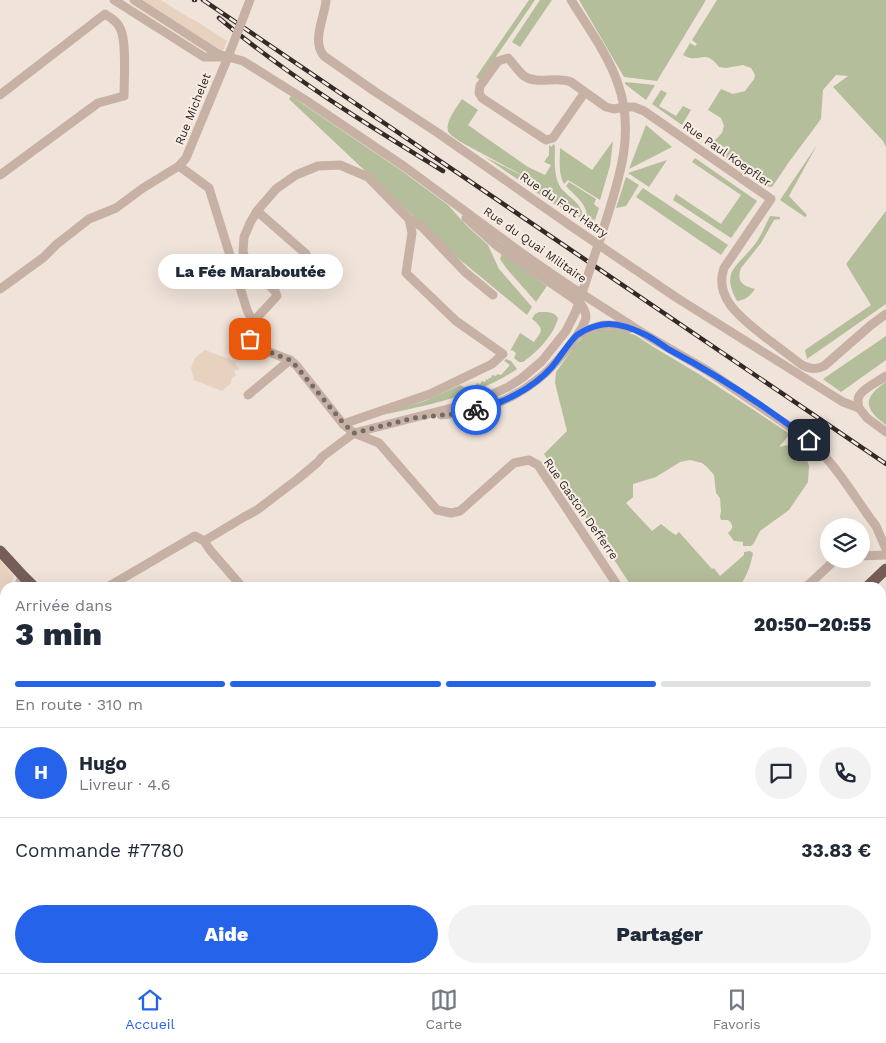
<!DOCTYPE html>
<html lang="fr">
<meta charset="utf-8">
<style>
body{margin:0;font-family:"Work Sans",sans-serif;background:#f2f2f3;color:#1f2937;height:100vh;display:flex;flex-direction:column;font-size:19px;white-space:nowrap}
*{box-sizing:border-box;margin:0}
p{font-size:16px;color:#747a83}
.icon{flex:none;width:28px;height:28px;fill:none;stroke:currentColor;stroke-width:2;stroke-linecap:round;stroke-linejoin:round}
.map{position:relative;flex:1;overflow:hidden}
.panel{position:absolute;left:0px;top:582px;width:886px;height:391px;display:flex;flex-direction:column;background:#fff;border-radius:15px 15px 0 0;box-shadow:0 5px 20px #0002}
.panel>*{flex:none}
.fabs{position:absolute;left:820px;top:518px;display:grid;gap:10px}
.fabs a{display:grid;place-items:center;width:50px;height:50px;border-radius:50%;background:#fff;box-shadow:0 5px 20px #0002;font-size:25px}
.pin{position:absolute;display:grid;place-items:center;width:42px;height:42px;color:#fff;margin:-21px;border-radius:10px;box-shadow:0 2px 8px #0006}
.courier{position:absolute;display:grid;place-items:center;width:50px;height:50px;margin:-25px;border:4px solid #2563eb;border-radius:50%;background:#fff;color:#222;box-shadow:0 1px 6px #0007}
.bubble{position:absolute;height:35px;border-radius:18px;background:#fff;box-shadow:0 5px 20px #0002;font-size:16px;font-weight:800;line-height:35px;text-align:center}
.summary em{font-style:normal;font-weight:800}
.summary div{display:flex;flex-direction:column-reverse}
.summary{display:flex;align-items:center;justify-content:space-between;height:85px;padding:0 15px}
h1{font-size:32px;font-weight:800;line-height:38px}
.bar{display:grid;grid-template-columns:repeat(4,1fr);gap:8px 5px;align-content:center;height:60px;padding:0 15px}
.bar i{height:6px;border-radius:4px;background:#e0e1e3}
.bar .on{background:#2563eb}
.bar p{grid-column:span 4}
.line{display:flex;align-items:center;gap:12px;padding:0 15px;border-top:1px solid #e0e1e3}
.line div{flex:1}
.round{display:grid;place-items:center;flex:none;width:52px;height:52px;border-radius:26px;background:#f2f2f3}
.cta{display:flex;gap:10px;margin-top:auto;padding:10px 15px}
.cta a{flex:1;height:58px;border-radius:30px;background:#2563eb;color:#fff;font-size:20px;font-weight:800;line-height:58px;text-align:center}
.cta a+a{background:#f2f2f3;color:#1f2937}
.tab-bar{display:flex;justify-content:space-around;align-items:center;height:70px;border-top:1px solid #e0e1e3;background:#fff;font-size:14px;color:#747a83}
.tab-bar a{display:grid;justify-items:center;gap:2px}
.tab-bar .on{color:#2563eb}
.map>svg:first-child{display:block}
.green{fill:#b5be9a}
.plaza{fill:#e7d2c0}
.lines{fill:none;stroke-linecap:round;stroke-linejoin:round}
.minor{stroke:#c7b1a5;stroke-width:9}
.major{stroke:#755e58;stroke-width:11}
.rail-casing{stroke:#332926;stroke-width:4.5}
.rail{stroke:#f8ede5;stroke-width:2.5;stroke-dasharray:8;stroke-linecap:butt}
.minor-bridge{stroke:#c7b1a5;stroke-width:9}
.done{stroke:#756a65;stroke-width:5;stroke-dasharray:0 9}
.route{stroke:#2563eb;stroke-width:6}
.labels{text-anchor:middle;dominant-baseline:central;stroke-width:4;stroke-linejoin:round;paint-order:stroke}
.street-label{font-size:12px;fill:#332926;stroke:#f8ede5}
</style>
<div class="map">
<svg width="886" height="973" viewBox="0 0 886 973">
<rect width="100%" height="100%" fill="#f0e3d9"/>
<g class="green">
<path d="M529 0H535L480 80 476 77Z"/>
<path d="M540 0H552L520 47 512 42Z"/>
<path d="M579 0H706L657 81 624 77Z"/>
<path d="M717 0H886V147L883 141 833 87 848 76 836 75 823 90 821 119 789 162 772 187 766 186 704 142 707 138 713 142 722 133 724 126 721 118 708 110 721 89 733 94 745 91 754 79 755 75 751 68 743 65 726 68 719 67C704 47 699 65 683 55L690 43 695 46 697 44 692 40Z"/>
<path d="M625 82 655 85 646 100 625 84Z"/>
<path d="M661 90 667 93 659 106 676 116 683 106 691 110 682 125 652 104Z"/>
<path d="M291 96 402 171 448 205 466 225 488 245 499 269 532 307 527 315 453 254 289 99Z"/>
<path d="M462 99 478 110 468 125 528 167 545 175 551 165 544 162 549 155V145L552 147 553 144 555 146C555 158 553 177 561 188 570 199 583 203 583 219L549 201 485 157 529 179 459 141C456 138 451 136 449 133 443 124 457 107 462 99Z"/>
<path d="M646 125 672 147 629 169Z"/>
<path d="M613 141 610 166 600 200 568 180 564 184C558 173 560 160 560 148L592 170Z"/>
<path d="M817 145 789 196 807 215 805 217 780 200Z"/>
<path d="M695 158 757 201 731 238 673 200 676 194 721 224 741 195 692 162Z"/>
<path d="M667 160 649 187 628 173Z"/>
<path d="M626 177 639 185 626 206 616 208Z"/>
<path d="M569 182 596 199 594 204 596 206 599 208 595 220 591 219 589 221 587 220C588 204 576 197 566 186Z"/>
<path d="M643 188 728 245 721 255 636 197Z"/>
<path d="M886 211V304L807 359 805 350 871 305 846 264Z"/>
<path d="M770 216 780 217V219L774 220 761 243 741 268C736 282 743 286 755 289 749 297 747 299 737 301 720 270 738 267 755 244 761 236 765 226 770 216Z"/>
<path d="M502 253 547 286 536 302 507 269 500 259Z"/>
<path d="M539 312C546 312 554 311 558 318 554 335 537 352 523 362H519L514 358 516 353 512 350 510 351 520 333 534 342C543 330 544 329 532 319L535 314Z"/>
<path d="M599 329 617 330 635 335 652 346 702 376 790 434 779 447 792 444 806 457 809 466 808 482 789 510 760 531 754 543 751 546H743V542L734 541 728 533C734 528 733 524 728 520H721L720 517 721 511 720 498 716 493 714 475 707 467 702 463 690 460 680 462 656 477 633 484V497L626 503 652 531 661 524 671 532 676 535 679 532 712 569 714 568 720 576 744 555V552L750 551 753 553C751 565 746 578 739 587H632L544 454 567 431 555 383 556 372 574 347 570 350 586 334Z"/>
<path d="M886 336V360L841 392 824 380 823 379Z"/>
<path d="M506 359 511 361 517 369C477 396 428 405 382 415L381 414 425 401 460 385 469 389 475 386 477 383 480 384 482 381 485 382 486 379 488 380 489 378H491L492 375 496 376 497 374 501 375 510 365 504 361Z"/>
<path d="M886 382V425C864 409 862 398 886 382Z"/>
<path d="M2 900 5 901V969H52L54 973H26L18 970 0 971V901Z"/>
</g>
<g class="plaza">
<path d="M143 0H161L186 16 196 21 227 41 224 49 222 51 216 48Z"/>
<path d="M205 350 234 361 239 369 234 371 236 375 232 378 231 383 222 391 194 380 191 368 194 360 196 357Z"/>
<path d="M0 560 14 576 13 580 10 587 5 588V597L2 604 0 602Z"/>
</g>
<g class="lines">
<g class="minor">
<path d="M114 0 204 57H223"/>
<path d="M134 0 218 54 243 61 307 101 405 167 523 254 565 283 646 335 708 371 802 435C830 456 850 490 870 518L876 526 886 549"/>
<path d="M326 0C325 17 311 41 324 56L374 91 438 133 571 226 677 298 843 402 859 408 867 418 886 432"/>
<path d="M571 0C587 26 609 56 618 84 636 134 618 182 603 230"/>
<path d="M245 13 250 0"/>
<path d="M585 92 553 138 546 140 482 98 479 93 480 86 498 61 508 58C513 63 518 71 524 76 537 85 557 76 571 82L606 107 614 109 624 107H634L644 111 771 199 724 268C713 299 744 320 765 337 777 346 790 356 802 365 810 369 816 370 824 366L871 325 886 314"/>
<path d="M0 95 105 14C111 18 117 21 120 28 127 40 124 81 124 96L98 103 0 175"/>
<path d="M179 166 209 188 247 310 253 322"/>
<path d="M257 211 306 254"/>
<path d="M409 219 422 227 465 272 493 295"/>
<path d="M0 289 44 257 57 244 89 219 116 208 143 188 179 166 186 158 228 57"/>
<path d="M253 322 277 296 275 291 248 265 243 252 244 237 250 223 257 211 276 189 296 175 318 166 340 165 368 177 409 219 412 233 406 273 456 321 503 354 492 364 430 394 343 424"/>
<path d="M253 322 250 339 256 347 290 360 296 365 343 424 354 433 379 443 437 510 451 513 460 511 514 463 529 460 538 465 619 588"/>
<path d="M578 335C598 324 607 322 629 329"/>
<path d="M248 395 290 360"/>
<path d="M859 408C858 404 857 400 859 396 863 388 879 381 886 376"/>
<path d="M441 415C458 413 475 412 490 406 507 400 523 391 537 380 551 370 583 333 586 317 586 311 583 307 580 303L497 246 466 218"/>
<path d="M204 541 244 517 257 510 299 478 318 462 322 457 354 433 475 402 508 387 522 378 542 361 566 331 576 311"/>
<path d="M861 556 886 555"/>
<path d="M17 588 23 576"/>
<path d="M106 588 195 536 204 541 210 550 243 588"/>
<path d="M805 588 836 559"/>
<path d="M0 620 5 611"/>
<path d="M0 689 5 694"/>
<path d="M881 703 886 699"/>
<path d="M881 765 886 760"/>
<path d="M0 839 5 849"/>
<path d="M0 891 5 888"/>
<path d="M881 913 885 945"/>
<path d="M61 969 63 973"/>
<path d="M153 969 155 973"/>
<path d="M821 969 825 973"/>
<path d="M513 973 514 969"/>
<path d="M522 973 524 969"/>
<path d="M733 973 749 969"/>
</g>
<g class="major">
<path d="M0 551 23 576 35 588"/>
<path d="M866 588 886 569"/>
<path d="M881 945H886"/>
<path d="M395 969 398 973"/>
<path d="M433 973 438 969"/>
<path d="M456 973 462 969"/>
</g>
<defs>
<g id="rail">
<path d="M194 0H195"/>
<path d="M203 0 886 464"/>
<path d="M219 18C288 76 366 124 443 171"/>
</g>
</defs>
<use href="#rail" class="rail-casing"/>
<use href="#rail" class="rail"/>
<g class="minor-bridge">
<path d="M228 57 245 13"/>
<path d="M576 311 603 230"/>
</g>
</g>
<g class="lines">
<path class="done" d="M250 339 256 347 290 360 296 366 344 424 354 433 414 418 463 413 476 410"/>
<path class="route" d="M476 410C503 403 532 389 551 368 559 359 569 342 577 335 585 329 599 324 609 324 620 324 636 330 646 335 654 339 661 344 668 349 717 375 765 406 809 440"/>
</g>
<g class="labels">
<g class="street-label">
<text transform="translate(193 109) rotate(-68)">Rue Michelet</text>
<text transform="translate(727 154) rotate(35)">Rue Paul Koepfler</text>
<text transform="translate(564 205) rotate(35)">Rue du Fort Hatry</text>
<text transform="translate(535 245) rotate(35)">Rue du Quai Militaire</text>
<text transform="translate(581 509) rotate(55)">Rue Gaston Defferre</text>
</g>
</g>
</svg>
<div class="fabs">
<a><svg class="icon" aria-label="layers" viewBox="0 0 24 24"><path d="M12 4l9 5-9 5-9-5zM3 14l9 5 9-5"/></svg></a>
</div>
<div class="pin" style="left:250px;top:339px;background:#ea580c"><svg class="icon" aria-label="bag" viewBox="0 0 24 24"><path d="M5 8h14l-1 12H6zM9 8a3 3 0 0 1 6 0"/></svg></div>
<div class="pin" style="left:809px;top:440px;background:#1f2937"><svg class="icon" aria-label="home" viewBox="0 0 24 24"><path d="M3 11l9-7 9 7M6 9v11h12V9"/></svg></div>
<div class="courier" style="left:476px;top:410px"><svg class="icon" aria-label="bike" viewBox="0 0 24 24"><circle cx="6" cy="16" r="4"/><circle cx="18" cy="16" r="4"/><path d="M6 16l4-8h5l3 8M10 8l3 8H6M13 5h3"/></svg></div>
<div class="bubble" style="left:158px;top:254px;width:185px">La Fée Maraboutée</div>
<section class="panel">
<div class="summary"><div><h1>3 min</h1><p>Arrivée dans</p></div><em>20:50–20:55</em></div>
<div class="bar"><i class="on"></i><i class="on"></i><i class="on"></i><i></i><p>En route · 310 m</p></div>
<div class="line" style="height:90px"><b class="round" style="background:#2563eb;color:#fff">H</b><div><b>Hugo</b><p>Livreur · 4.6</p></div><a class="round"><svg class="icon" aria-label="chat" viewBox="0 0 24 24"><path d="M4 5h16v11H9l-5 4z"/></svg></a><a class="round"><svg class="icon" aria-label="phone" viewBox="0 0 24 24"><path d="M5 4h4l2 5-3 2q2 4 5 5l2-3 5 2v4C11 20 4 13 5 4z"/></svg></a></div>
<div class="line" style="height:65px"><div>Commande #7780</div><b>33.83 €</b></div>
<div class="cta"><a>Aide</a><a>Partager</a></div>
</section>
</div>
<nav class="tab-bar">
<a class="on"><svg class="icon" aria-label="home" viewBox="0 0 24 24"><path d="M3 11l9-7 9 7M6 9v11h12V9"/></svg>Accueil</a>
<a><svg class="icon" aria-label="map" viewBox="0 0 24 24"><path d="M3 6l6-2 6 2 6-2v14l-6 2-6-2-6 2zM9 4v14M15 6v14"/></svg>Carte</a>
<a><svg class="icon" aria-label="saved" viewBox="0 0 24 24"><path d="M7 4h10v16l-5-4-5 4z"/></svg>Favoris</a>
</nav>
